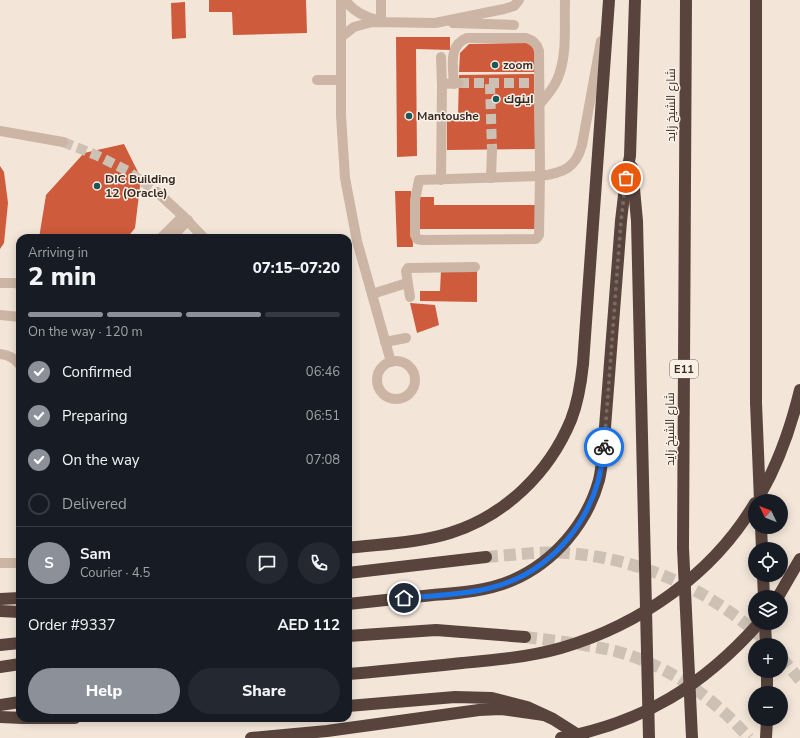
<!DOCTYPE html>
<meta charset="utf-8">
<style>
body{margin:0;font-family:"Nunito Sans",Cairo,sans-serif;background:#242831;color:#f1f3f6;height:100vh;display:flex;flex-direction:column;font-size:15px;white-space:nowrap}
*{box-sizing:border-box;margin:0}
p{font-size:13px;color:#9ea1a6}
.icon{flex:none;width:22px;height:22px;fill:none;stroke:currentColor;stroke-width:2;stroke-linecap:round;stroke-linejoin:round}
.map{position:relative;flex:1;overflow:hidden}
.panel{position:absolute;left:16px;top:234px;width:336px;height:488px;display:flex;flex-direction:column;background:#171b24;border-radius:12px;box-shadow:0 2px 10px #0003}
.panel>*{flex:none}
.needle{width:26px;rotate:313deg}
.tools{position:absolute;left:748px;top:494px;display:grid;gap:8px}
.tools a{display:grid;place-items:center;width:40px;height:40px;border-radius:50%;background:#171b24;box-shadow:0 2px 10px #0003;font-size:20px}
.pin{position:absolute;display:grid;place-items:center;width:34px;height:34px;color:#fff;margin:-17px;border:2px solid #fff;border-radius:50%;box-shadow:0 1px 4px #0007}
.courier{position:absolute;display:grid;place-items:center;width:40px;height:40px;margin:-20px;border:3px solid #1a73e8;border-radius:50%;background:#fff;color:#222;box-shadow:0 1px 5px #0007}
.headline em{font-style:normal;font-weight:800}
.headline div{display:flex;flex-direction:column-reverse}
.headline{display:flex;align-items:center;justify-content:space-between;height:68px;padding:0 12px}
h1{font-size:26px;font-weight:800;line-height:30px}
.bar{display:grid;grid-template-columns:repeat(4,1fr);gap:6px 4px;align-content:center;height:48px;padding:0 12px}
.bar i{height:5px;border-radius:3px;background:#363941}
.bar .active{background:#8c9099}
.bar p{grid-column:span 4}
.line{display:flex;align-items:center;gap:10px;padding:0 12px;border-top:1px solid #363941}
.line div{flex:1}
.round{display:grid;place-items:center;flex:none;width:42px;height:42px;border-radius:21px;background:#242831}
ol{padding:0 12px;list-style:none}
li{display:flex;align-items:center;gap:12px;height:44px}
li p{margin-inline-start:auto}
li .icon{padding:4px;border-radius:50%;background:#8c9099;color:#fff;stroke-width:4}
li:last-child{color:#9ea1a6}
li i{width:22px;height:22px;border:2px solid #363941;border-radius:50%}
.action{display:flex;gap:8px;margin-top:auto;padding:8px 12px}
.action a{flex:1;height:46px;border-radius:24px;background:#8c9099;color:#fff;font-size:16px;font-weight:800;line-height:46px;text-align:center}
.action a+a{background:#242831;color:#f1f3f6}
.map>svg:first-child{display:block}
.building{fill:#ce5b3c}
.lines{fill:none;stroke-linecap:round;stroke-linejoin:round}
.minor-tunnel{stroke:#cdc1b5;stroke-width:10;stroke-dasharray:10 5;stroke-linecap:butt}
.highway-tunnel{stroke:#cdc1b5;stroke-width:12;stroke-dasharray:12 6;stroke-linecap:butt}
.minor{stroke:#ccb5a4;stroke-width:10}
.highway{stroke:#58443d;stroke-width:12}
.done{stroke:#796c65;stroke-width:4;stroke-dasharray:0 7.2}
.route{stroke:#1a73e8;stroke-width:5}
.poi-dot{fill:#19585b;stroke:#faf0e5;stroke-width:1.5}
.labels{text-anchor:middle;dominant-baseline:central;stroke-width:3;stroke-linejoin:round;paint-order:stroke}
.shield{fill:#faf0e5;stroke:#72665f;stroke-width:1}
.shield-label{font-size:11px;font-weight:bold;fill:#372b26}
.poi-label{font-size:12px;font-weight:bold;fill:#372b26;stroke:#faf0e5;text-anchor:start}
.street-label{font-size:12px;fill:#372b26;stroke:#faf0e5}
</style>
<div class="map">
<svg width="800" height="738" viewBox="0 0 800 738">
<rect width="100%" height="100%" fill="#f3e6d9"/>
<g class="building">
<path d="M209 0H306L307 33 233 35 232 12H209Z"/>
<path d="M185 2 186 38 172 39 171 3Z"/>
<path d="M396 37H450V50L416 49 417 156 397 157Z"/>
<path d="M529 43 535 48V72H459L460 53 469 44Z"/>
<path d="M534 74 535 149 447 150V115H458L459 75Z"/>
<path d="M124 144 141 178 135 228 127 238H39L46 195 84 153Z"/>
<path d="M0 166 4 172 8 203 4 243 0 249Z"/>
<path d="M395 191H411L413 247H397Z"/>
<path d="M417 197H434V205H535V229H418Z"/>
<path d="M441 270H477V302L420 301V291H440Z"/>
<path d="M410 303 435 305 439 325 417 333Z"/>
</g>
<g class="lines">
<g class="minor-tunnel">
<path d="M459 83H534"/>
<path d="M490 84 492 149"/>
<path d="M63 142 96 155 128 171 157 192"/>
</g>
<g class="highway-tunnel">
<path d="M486 557C513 555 541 551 568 553 643 559 716 592 769 645"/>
<path d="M525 637C555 641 586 644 615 651 668 665 713 697 749 738"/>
<path d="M781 657 800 680"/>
</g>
<g class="minor">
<path d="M341 0V115L345 178 357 241 391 362"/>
<path d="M345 0C353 11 364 17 378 20"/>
<path d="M381 0V21"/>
<path d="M453 23 514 25"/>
<path d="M341 37 354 27 372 22 435 23 504 9 514 6 519 0"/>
<path d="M441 57 442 85"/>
<path d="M317 80H341"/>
<path d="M454 84C453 67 448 45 467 38H526C533 40 537 43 539 51L540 176 539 235 536 239 422 240 417 239 415 235V200L419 180 540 176C563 173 576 168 582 145L601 41"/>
<path d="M539 105C546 97 553 89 557 80 568 55 564 26 565 0"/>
<path d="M0 131 63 142"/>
<path d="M491 178 492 149"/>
<path d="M441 180 442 85 444 84 459 83"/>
<path d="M157 192 183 216 204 238"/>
<path d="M161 238 183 216"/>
<path d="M171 238 188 220"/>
<path d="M0 283H14L20 284"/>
<path d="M372 294 407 283"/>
<path d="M410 297 406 271 408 268 475 267"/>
<path d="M0 315 20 317"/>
<path d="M385 342 406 338"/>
<path d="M0 354C9 355 15 358 20 365"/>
<circle cx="396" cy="380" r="19"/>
<path d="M0 563H20"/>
</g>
<g class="highway">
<path d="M686 0 683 548 692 738"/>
<path d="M756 0V403L760 501"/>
<path d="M632 167 637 221 649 738"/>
<path d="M760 495C779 462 791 427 800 390"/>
<path d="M761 527 762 549"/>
<path d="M348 548C382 544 418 543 450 533 505 516 549 473 571 420 578 402 581 383 583 364L609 0"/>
<path d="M348 573 486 557"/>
<path d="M763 575 764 597"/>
<path d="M778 597 800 559"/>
<path d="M0 599 20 598"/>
<path d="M348 604C376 601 404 598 433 595 459 593 488 591 513 580 554 562 587 524 599 480 601 472 602 462 603 453L621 221 626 178 630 156 635 0"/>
<path d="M0 611 20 612"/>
<path d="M765 623 766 645"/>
<path d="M348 636 436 630 525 637"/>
<path d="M0 645 20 643"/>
<path d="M0 667 20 664"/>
<path d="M348 674C386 671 424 667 462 663 495 660 529 657 561 648 640 625 713 574 755 503"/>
<path d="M767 693V671"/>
<path d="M0 705 20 702"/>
<path d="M348 706 455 697 492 698 527 707 553 719 583 738"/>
<path d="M0 717 23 718H75"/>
<path d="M251 738 327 731 479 710 501 709 544 715"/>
<path d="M561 738C644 722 703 686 759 623"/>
<path d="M766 738 767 719"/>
</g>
</g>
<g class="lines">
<path class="done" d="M604 447 621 221 626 178"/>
<path class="route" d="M404 598C431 596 459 595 486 589 554 574 599 515 604 447"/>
</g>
<g class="poi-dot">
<circle cx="495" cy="65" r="4"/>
<circle cx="496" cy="99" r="4"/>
<circle cx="409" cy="116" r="4"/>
<circle cx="97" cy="186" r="4"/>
</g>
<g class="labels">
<rect class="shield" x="670" y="360" width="28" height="18" rx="3"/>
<g class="shield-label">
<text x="684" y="369">E11</text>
</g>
<g class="poi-label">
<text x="503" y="65">zoom</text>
<text x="504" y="99">اينوك</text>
<text x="417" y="116">Mantoushe</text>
<text x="105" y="179">DIC Building<tspan x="105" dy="14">12 (Oracle)</tspan></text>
</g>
<g class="street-label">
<text transform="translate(671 105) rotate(-90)">شارع الشيخ زايد</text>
<text transform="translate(670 429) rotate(-90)">شارع الشيخ زايد</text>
</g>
</g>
</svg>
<div class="tools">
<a><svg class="needle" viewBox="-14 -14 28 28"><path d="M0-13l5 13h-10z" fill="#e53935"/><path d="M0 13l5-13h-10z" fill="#9ea1a6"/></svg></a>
<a><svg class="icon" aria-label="locate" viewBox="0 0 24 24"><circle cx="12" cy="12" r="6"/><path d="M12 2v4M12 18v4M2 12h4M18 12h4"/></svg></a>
<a><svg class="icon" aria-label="layers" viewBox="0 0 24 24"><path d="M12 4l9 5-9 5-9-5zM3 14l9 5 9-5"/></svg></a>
<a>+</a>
<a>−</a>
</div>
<div class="pin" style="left:626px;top:178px;background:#ea580c"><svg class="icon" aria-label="bag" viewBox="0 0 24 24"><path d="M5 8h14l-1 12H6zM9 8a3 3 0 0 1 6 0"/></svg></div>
<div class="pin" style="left:404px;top:598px;background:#1f2937"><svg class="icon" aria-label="home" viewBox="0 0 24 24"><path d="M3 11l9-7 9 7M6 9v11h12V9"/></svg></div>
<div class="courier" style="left:604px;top:447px"><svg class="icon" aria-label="bike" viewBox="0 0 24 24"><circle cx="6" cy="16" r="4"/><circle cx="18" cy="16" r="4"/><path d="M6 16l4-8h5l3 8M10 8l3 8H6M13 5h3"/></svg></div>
<section class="panel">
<div class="headline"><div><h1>2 min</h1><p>Arriving in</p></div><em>07:15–07:20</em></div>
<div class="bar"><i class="active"></i><i class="active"></i><i class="active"></i><i></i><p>On the way · 120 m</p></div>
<ol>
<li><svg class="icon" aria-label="check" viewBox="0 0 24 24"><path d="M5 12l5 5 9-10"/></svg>Confirmed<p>06:46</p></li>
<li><svg class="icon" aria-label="check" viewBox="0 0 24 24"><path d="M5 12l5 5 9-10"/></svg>Preparing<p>06:51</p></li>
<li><svg class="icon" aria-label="check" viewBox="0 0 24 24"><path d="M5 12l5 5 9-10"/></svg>On the way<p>07:08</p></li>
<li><i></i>Delivered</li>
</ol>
<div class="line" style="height:72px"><b class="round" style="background:#8c9099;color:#fff">S</b><div><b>Sam</b><p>Courier · 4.5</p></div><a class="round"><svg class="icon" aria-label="chat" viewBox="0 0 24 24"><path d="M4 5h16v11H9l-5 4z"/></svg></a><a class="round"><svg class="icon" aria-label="phone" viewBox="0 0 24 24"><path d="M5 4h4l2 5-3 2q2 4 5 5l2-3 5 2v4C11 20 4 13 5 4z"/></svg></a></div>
<div class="line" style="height:52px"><div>Order #9337</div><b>AED 112</b></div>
<div class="action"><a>Help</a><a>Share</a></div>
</section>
</div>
